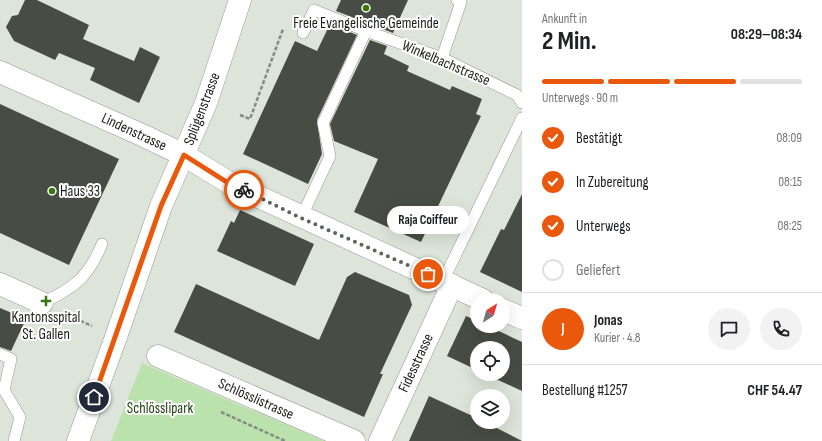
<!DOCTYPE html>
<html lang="de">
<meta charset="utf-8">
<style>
body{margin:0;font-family:"Sofia Sans Condensed",sans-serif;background:#f2f2f2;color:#202124;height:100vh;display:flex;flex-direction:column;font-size:15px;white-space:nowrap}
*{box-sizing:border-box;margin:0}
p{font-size:13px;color:#757577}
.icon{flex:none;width:22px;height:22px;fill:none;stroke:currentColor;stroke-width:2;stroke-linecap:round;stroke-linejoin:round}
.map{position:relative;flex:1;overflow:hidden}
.side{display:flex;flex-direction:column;background:#fff;width:300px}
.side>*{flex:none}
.needle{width:26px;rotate:37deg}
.controls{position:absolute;left:470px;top:293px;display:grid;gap:8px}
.controls a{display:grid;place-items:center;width:40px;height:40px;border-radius:50%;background:#fff;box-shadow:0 4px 16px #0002;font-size:20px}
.pin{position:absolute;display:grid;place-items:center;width:34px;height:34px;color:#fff;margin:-17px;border:2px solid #fff;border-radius:50%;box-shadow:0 1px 4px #0007}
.courier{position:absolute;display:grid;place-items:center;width:40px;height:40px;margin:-20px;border:3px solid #ea580c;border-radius:50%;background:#fff;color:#222;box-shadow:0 1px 5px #0007}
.bubble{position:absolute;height:28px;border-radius:14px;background:#fff;box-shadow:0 4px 16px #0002;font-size:13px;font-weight:700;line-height:28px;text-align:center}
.summary em{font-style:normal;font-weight:700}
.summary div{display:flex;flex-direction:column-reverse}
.summary{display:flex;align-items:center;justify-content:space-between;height:68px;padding:0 20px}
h1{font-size:26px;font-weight:700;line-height:30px}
.bar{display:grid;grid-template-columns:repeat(4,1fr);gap:6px 4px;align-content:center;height:48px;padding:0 20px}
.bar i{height:5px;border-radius:3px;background:#e0e0e0}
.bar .active{background:#ea580c}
.bar p{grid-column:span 4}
.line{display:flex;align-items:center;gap:10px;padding:0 20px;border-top:1px solid #e0e0e0}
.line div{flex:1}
.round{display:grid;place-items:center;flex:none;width:42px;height:42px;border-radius:21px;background:#f2f2f2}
ol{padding:0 20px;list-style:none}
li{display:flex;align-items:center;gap:12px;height:44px}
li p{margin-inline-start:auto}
li .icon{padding:4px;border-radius:50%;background:#ea580c;color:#fff;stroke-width:4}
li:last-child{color:#757577}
li i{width:22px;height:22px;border:2px solid #e0e0e0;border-radius:50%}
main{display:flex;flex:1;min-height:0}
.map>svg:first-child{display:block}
.green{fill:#bbe2ac}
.building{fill:#474d44}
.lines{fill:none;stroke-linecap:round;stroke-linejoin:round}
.lane-casing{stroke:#939a90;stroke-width:12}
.street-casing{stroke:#939a90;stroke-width:23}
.secondary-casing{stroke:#939a90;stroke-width:23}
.path{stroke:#868b84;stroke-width:2.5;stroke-dasharray:4 2;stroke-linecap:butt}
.lane{stroke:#fff;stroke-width:11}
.street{stroke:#fff;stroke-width:22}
.secondary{stroke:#fff;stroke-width:22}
.done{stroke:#5e635d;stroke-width:4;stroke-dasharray:0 7.2}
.route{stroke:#ea580c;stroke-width:5}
.poi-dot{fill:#377610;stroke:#fff;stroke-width:1.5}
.labels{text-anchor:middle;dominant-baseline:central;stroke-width:4;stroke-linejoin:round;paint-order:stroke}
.poi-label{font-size:15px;fill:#1a1d19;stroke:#fff}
.street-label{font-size:15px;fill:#1a1d19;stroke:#fff}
.park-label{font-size:15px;fill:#234114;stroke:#fff}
</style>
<main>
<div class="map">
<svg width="522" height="441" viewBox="0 0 522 441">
<rect width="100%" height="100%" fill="#dde5da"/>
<path class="green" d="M142 363 165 373 324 441H111Z"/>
<g class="building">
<path d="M25 0H37L89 25 83 39 134 61 140 47 160 57 139 103 90 80 95 68 59 53 55 60 14 41 6 27 12 16 18 15Z"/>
<path d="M341 0H408L393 33 336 11Z"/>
<path d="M330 24 357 35 317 120 322 154 308 184 243 154 295 41 317 51Z"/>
<path d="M370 40 387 46 384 54 409 66 407 71 450 90 452 86 482 99 476 114 481 116 421 242 354 212 378 159 334 141 330 124Z"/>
<path d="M0 104 119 159 69 265 0 233Z"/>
<path d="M522 194V292L480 272 501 229 504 230Z"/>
<path d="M240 210 314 244 295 286 217 251 231 221 234 223Z"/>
<path d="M355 272 409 295 412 305 380 374H383L364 417 174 332 196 284 319 340 347 277Z"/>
<path d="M0 308 26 319 11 351 0 347Z"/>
<path d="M466 316 477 321V326H488L522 342V391L485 374H503V348H477V370L447 356Z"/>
<path d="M429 396 477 418V422H485L522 441H409Z"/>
</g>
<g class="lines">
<defs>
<g id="lane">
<path d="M303 33 314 10 366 31 442 58 517 95 522 103"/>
<path d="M442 58 461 2 457 0"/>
<path d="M301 218 330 156 323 123 366 31"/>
<path d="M443 281 522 118"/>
<path d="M42 303C74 288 88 278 102 244"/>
<path d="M0 354 11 359 4 390 20 417 14 441"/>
</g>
<g id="street">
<path d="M0 72 142 135 184 155 233 185 483 300"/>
<path d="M0 284 42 303"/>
<path d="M503 310 522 318"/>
<path d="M158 356 354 441"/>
<path d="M380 441 452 285"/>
</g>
<path id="secondary" d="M78 441 116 337 161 206 206 103 240 0"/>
</defs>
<use href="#lane" class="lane-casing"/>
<use href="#street" class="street-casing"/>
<use href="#secondary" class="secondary-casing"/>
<g class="path">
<path d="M240 115 250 119 283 29"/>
<path d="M64 313 92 326"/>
<path d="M221 412 285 441"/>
</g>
<use href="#lane" class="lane"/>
<use href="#street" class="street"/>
<use href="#secondary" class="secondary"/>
</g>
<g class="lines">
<path class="done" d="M244 190 301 218 428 274"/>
<path class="route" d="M94 397 161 206 184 155 233 186 244 190"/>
</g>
<g class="poi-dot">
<circle cx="366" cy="8" r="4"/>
<circle cx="52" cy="191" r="4"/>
<path d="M44 295h4v4h4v4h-4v4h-4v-4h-4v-4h4z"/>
</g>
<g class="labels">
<g class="poi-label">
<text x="366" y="23">Freie Evangelische Gemeinde</text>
<text x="60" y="191" text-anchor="start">Haus 33</text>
<text x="46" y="317">Kantonsspital<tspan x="46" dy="17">St. Gallen</tspan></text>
</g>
<g class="street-label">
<text transform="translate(446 63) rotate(23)">Winkelbachstrasse</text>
<text transform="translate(202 109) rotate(-69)">Splügenstrasse</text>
<text transform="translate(134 132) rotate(25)">Lindenstrasse</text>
<text transform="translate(416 363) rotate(-65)">Fidesstrasse</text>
<text transform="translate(256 399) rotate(24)">Schlösslistrasse</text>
</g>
<g class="park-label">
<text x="160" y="408">Schlösslipark</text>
</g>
</g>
</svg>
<div class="controls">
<a><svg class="needle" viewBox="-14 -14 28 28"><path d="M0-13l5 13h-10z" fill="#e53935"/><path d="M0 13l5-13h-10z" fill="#757577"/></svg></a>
<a><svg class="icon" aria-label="locate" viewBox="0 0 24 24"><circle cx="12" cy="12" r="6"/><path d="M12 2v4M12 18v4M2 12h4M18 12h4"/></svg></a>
<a><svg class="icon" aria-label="layers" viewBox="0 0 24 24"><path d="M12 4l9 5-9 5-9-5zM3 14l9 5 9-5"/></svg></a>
</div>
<div class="pin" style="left:428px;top:274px;background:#ea580c"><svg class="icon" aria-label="bag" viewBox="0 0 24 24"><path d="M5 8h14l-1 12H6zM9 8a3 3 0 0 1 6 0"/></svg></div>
<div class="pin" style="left:94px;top:397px;background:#1f2937"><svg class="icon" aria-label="home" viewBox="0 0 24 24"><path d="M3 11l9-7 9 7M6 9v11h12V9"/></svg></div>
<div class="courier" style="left:244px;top:190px"><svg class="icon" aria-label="bike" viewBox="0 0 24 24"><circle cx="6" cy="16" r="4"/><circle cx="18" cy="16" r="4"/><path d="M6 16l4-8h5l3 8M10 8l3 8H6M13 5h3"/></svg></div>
<div class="bubble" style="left:387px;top:206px;width:82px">Raja Coiffeur</div>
</div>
<section class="side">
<div class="summary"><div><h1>2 Min.</h1><p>Ankunft in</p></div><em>08:29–08:34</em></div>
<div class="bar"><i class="active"></i><i class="active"></i><i class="active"></i><i></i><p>Unterwegs · 90 m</p></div>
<ol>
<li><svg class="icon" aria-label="check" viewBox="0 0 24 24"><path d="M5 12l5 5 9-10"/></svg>Bestätigt<p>08:09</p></li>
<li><svg class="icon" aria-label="check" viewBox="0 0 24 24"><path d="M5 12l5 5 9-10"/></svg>In Zubereitung<p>08:15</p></li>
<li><svg class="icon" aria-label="check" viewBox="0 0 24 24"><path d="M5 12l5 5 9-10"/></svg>Unterwegs<p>08:25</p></li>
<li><i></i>Geliefert</li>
</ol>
<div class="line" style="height:72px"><b class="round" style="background:#ea580c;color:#fff">J</b><div><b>Jonas</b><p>Kurier · 4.8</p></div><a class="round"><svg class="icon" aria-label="chat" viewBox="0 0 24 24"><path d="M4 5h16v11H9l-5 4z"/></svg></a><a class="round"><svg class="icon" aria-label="phone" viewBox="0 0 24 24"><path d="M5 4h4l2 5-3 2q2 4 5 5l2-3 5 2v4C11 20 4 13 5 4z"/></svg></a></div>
<div class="line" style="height:52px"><div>Bestellung #1257</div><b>CHF 54.47</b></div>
</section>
</main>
